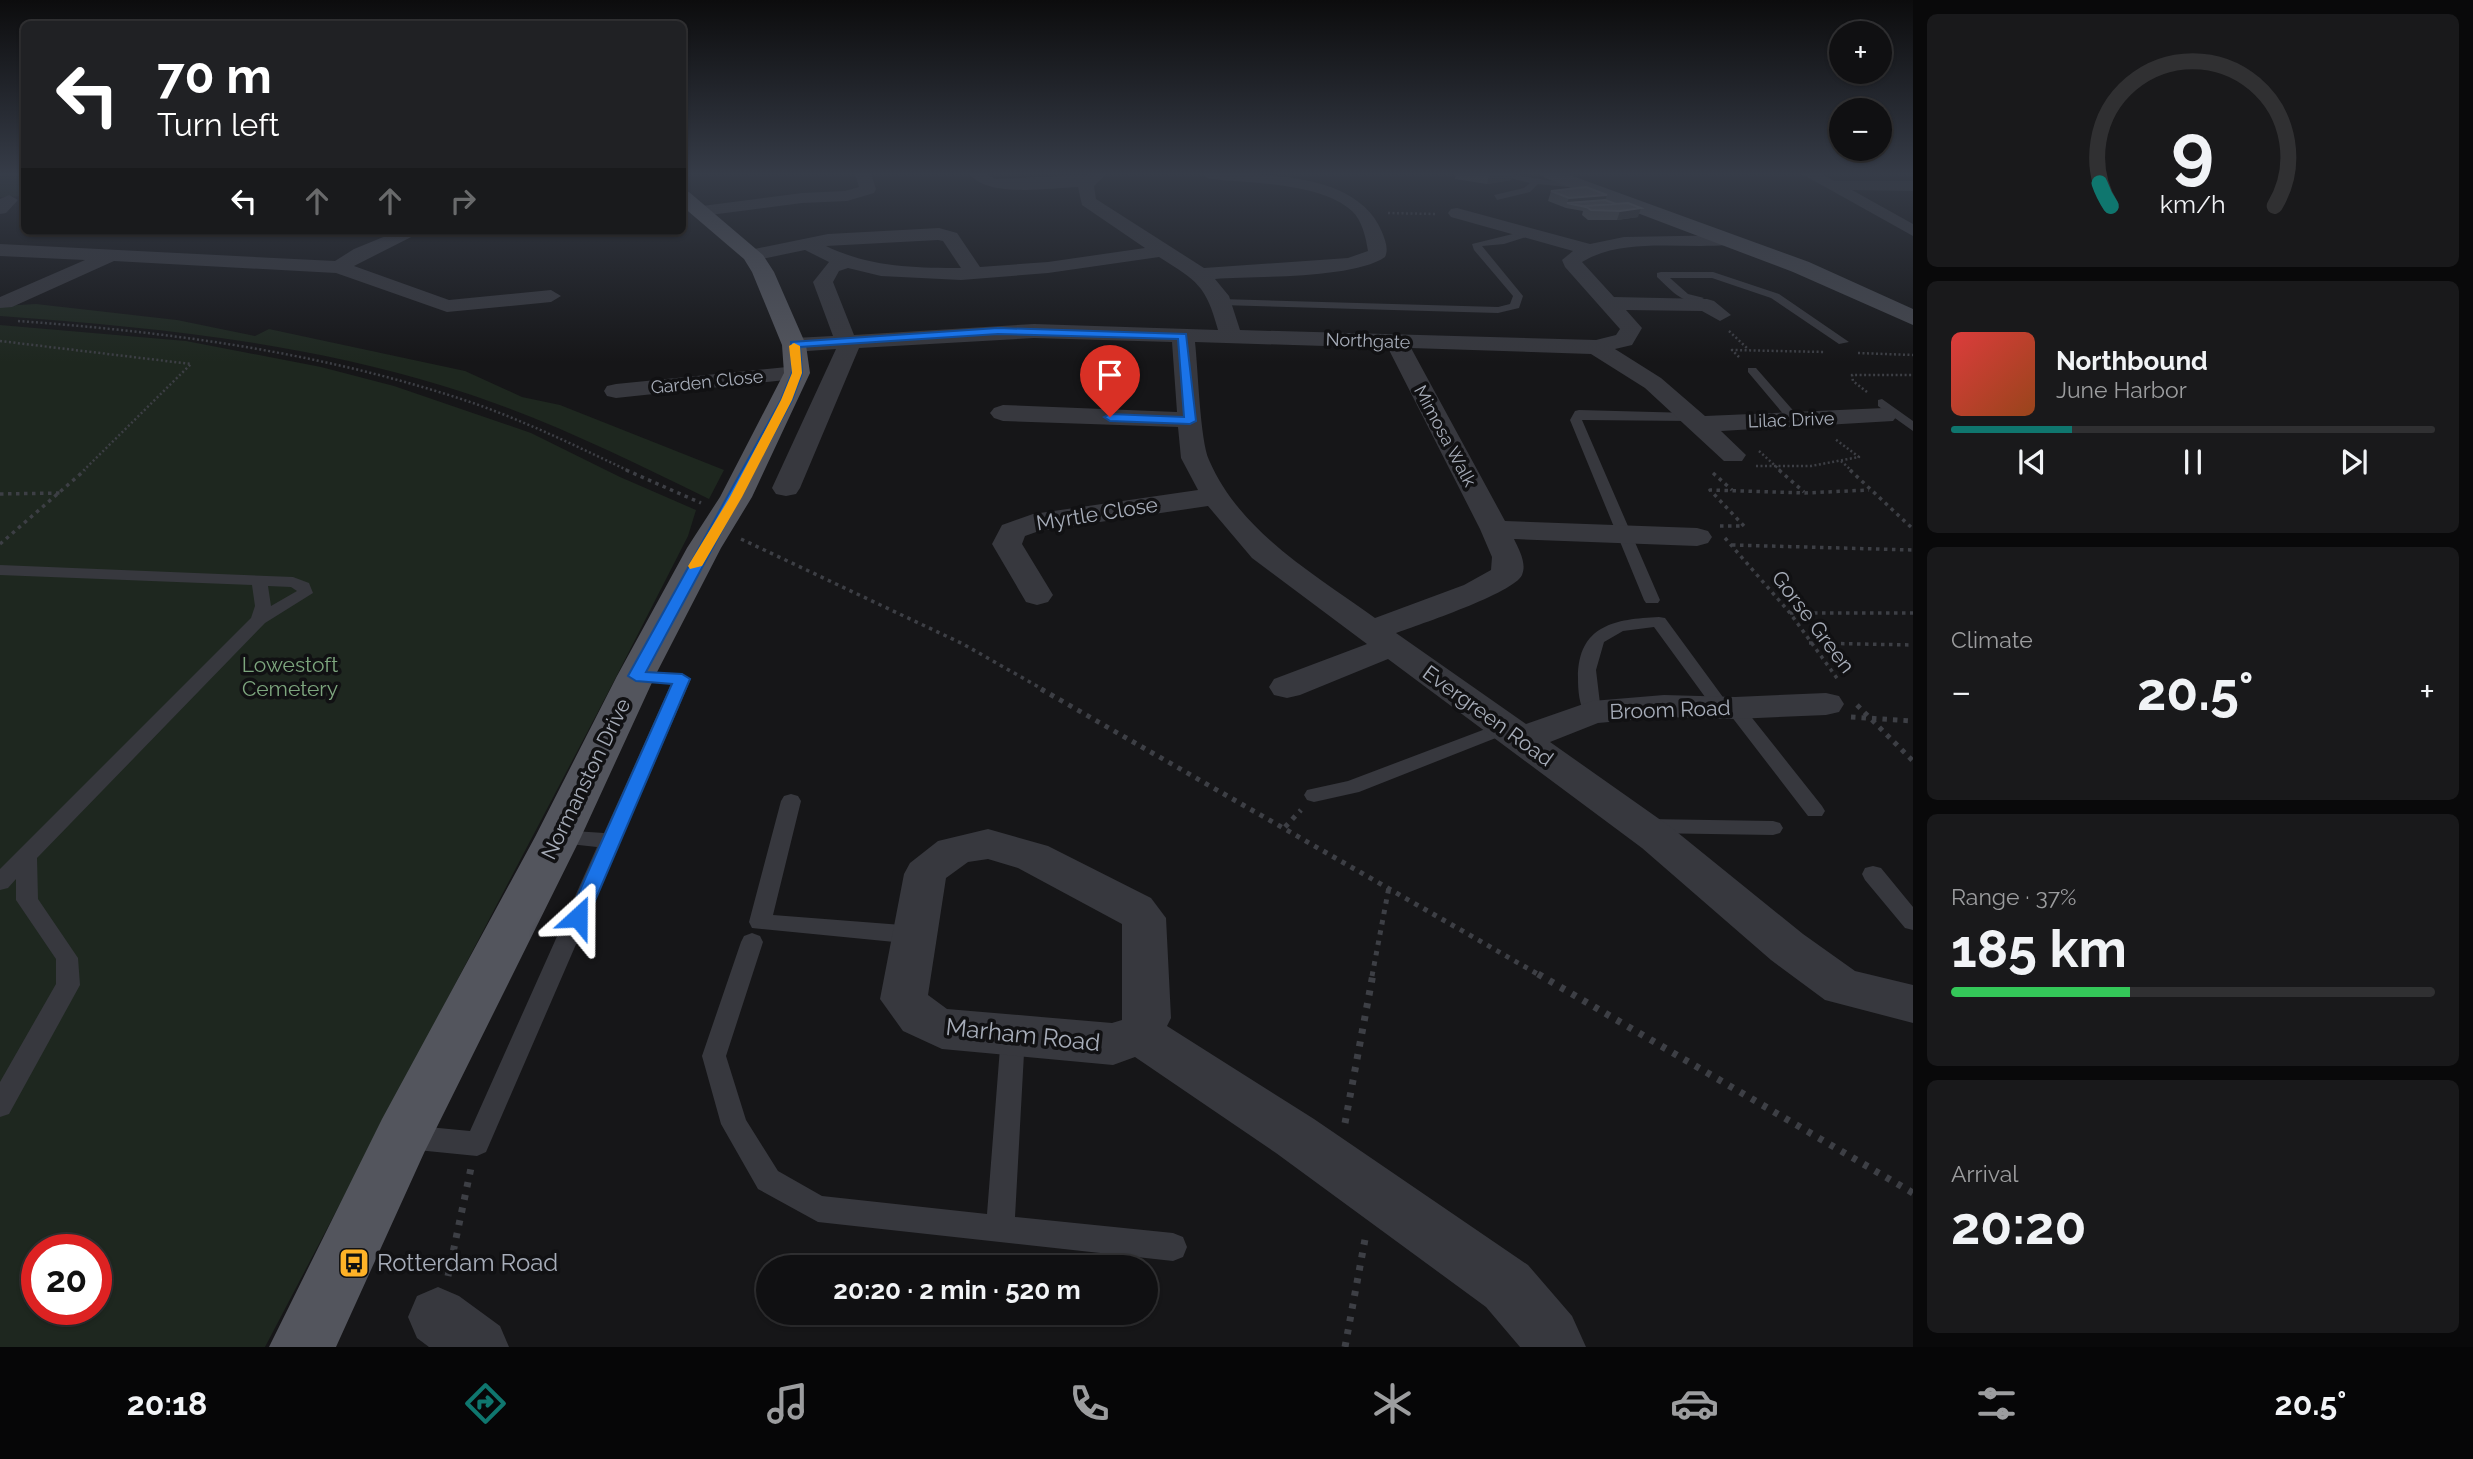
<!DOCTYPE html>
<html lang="en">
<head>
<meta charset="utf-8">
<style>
  body { margin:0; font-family:Raleway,sans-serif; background:#19191b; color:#f1f3f6; height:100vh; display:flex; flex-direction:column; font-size:26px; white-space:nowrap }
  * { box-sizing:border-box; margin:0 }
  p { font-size:23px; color:#9c9d9f }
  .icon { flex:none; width:38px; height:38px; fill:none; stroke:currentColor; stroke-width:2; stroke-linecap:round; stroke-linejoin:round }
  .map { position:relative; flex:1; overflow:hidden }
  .panel { display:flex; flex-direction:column; gap:14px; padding:14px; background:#09090a; width:560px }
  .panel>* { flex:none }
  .hud { position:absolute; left:21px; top:21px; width:665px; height:214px; border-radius:10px; box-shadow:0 2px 5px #0004,0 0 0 2px #303032; background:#202124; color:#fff; overflow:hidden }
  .fabs { position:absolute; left:1829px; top:21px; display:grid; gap:14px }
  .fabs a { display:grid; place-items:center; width:63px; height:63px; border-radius:50%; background:#101012; box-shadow:0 2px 5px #0004,0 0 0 2px #303032; font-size:35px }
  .speed { position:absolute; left:21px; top:1234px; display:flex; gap:14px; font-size:35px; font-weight:700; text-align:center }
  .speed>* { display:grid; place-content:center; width:91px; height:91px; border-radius:50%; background:#101012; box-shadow:0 2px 5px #0004,0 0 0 2px #303032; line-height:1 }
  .speed .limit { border:10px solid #d22; background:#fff; color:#111 }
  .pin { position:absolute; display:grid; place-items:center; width:60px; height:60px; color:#fff; margin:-72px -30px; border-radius:50% 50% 50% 0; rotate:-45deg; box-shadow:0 0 7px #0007 }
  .pin .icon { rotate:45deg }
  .me { position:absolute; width:77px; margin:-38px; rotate:24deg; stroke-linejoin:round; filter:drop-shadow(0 0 5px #0008) }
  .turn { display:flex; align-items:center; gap:24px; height:147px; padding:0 21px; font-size:32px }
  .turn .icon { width:91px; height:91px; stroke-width:2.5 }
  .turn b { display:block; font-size:49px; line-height:60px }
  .lanes { display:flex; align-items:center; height:66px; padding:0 21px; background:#0003; justify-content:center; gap:35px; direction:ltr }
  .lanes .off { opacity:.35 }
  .big { font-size:52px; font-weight:700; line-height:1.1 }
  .panel .widget { flex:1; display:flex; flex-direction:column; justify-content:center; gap:10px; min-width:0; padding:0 24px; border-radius:10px; background:#19191b }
  .panel .dial { align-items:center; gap:0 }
  .dial svg { height:182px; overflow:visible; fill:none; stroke:#303032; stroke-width:7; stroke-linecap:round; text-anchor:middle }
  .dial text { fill:#f1f3f6; stroke:none }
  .song { display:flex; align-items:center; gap:21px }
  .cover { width:84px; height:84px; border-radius:10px; background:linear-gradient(135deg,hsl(0 70% 55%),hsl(20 70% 35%)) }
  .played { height:7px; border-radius:4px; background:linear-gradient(90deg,#0f766e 25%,#303032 25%) }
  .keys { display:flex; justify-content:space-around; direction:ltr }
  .heat { display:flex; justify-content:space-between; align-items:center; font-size:38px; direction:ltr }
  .charge { height:10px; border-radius:5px; background:linear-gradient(90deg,#34c759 37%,#303032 0) }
  .trip { position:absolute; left:756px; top:1255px; width:402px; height:70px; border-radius:35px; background:#101012; box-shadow:0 2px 5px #0004,0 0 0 2px #303032; font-weight:700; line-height:70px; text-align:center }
  .menu { display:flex; height:112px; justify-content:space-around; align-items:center; background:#060607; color:#9c9d9f }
  .menu .icon { width:49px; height:49px }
  .menu .on { color:#0f766e }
  .menu b { font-size:32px; color:#f1f3f6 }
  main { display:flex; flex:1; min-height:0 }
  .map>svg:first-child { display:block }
  .green { fill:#1e271f; fill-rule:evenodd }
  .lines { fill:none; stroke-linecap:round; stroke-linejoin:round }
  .path-far3 { stroke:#3d3f45; stroke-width:2.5; stroke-dasharray:2 2.5; stroke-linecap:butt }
  .path-far2 { stroke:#3d3f45; stroke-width:3.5; stroke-dasharray:3.5 4.5; stroke-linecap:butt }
  .path-far1 { stroke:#3d3f45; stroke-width:5; stroke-dasharray:4.5 6; stroke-linecap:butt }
  .path { stroke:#3d3f45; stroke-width:7; stroke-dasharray:5 8; stroke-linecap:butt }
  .lane { fill:#37383e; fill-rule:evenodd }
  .street { fill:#37383e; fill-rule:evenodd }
  .secondary { fill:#45474e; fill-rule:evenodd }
  .primary { fill:#53555d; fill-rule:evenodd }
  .wall { fill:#47494d }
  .shaded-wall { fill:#2f3033 }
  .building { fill:#525359; stroke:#5f6168; stroke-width:2 }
  .route { fill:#1a73e8; stroke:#114b97; stroke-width:2 }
  .slow { fill:#f59e0b }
  .labels { text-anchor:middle; stroke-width:7; stroke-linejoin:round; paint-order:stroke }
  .far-street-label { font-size:18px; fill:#a7adb9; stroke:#111113 }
  .street-label { font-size:21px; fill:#a7adb9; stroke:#111113 }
  .park-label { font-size:21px; fill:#7da67e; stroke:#111113 }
  .near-street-label { font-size:24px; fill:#a7adb9; stroke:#111113 }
  .near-poi-label { font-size:24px; fill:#a7adb9; stroke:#111113; text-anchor:start }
</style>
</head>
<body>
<main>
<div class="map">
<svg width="1913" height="1347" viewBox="0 0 1913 1347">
  <rect width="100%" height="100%" fill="#161618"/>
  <path class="green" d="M0 174H24V196L0 197Z
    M36 304 177 320 255 336 269 329 465 371 522 397 560 405 724 470 709 499C621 456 534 413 440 385 297 341 149 327 0 316V306Z
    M0 325 186 341 321 367 394 386 531 433 620 477 696 510 688 536 613 683 265 1347H0ZM37 1250H96V1309H37Z"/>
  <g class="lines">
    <path class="path-far3" d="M1388 213 1435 214
      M18 321C172 332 326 353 473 403 527 422 578 447 629 471
      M1729 331 1748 349
      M0 341 191 364 83 471
      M1858 353 1913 355
      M1739 357 1732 350 1825 352
      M1867 392 1853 381 1852 375H1913
      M1759 451 1781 471
      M1841 461 1852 471
      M1756 466H1811L1859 457 1835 439"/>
    <path class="path-far2" d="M626 470 701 503
      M1779 470 1804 492
      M1850 470 1913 529
      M1713 473 1732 490
      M0 494 60 493
      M1720 526H1744L1710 490 1805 493 1869 490
      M1725 538 1790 613 1839 681
      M741 539 963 644 1044 690
      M0 544 85 470
      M1732 545 1913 550
      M1790 613H1913
      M1809 643 1913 645"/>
    <path class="path-far1" d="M1041 689 1541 976
      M1857 705 1913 761
      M1851 717 1913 721
      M1285 827 1301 810
      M1372 976 1389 887"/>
    <path class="path" d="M1538 974 1913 1193
      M1345 1123 1373 974
      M448 1276 471 1168
      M1345 1347 1366 1234"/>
    <path class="lane" d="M1492 174H1508L1591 187 1587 189 1538 184 1530 192 1497 200 1494 195 1524 188 1530 183Z
      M1529 230 1534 233 1532 235 1504 244 1482 246 1523 296 1519 308 1498 313 1221 305 1216 302 1221 299 1498 307 1510 304 1513 296 1474 250 1472 244Z
      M1661 272H1713L1779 294 1849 342 1839 344 1771 298 1712 278H1670L1688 294 1704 298C1686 309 1670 289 1657 277V273Z
      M1748 368H1756L1798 416V422H1790L1748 372Z
      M1882 399 1913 421V431L1878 406V400Z
      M1579 410 1691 413 1697 417 1691 421 1582 420 1660 600 1658 603H1646L1644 600 1570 420 1575 411Z
      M0 565 293 577 309 583 313 593 265 623 37 858 38 899 78 958 80 985 9 1114 0 1117V1082L56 984V959L16 900V879L8 888 0 890V869L251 618 255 606 252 585 0 575ZM268 586 291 587 297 591 271 606Z
      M1659 617 1665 618 1728 704H1741L1822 806 1825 811 1822 816H1808L1728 712H1716L1654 627 1623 631 1604 642 1596 670 1601 712 1598 716H1586C1579 705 1578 690 1578 678 1578 625 1615 619 1659 617Z
      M636 671 682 674 691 679 486 1152 477 1156 407 1149 398 1145 394 1137 398 1129 407 1125 470 1131 597 847 551 842 548 837 551 832 558 830 604 833 671 684 630 680 627 676 630 672Z
      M1504 722 1511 724 1513 728 1511 732 1359 792 1314 802 1307 800 1304 795 1307 790 1348 781Z
      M791 794 798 796 801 801 773 915 915 926 923 929 926 935 923 941 915 944 752 928 749 922 781 801 784 796Z
      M1647 819 1773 821 1780 823 1783 828 1780 833 1773 835 1647 833 1640 831 1637 826 1640 821Z
      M1873 866 1881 868 1913 907V930L1905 928 1865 880 1862 874 1865 868Z
      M752 933 760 936 763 942 726 1056 746 1120 778 1171 822 1196 987 1214 1001 1035 1004 1028 1013 1025 1022 1028 1025 1035 1015 1217 1173 1233 1183 1237 1187 1247 1183 1257 1173 1261 818 1222 758 1189 721 1124 702 1056 741 942 744 936Z"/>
    <path class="street" d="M855 174H871L876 189 874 193 847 201 802 203 702 216 693 211 702 206 802 193 845 191 859 187Z
      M970 174H986L996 179 1106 174 1094 186 1096 199 1204 268 1348 258 1368 251C1366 238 1362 220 1352 211 1321 183 1250 183 1210 179L1202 174C1258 174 1357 170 1382 232 1385 240 1389 249 1385 257 1353 279 1256 276 1215 279L1229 296 1240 330 1596 340 1616 335 1620 329 1565 267 1562 260 1573 251 1451 217 1448 213 1451 209 1457 208 1590 244 1624 237 1733 235 1735 239 1726 245C1680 249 1623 237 1582 262L1614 297 1707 299 1714 301 1731 315 1720 321 1702 311 1626 310 1642 328 1632 345 1615 349 1661 378 1705 416 1884 408 1893 411 1897 416 1893 421 1721 431 1746 455 1742 461H1724L1645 388 1591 354 1411 348 1505 521 1697 528 1708 531 1712 537 1708 543 1697 546 1514 539C1519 550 1527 563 1522 575 1514 593 1418 625 1396 633L1526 724 1592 701 1664 695 1735 697 1826 693 1839 696 1844 704 1839 712 1826 715 1735 719 1664 717 1598 723 1550 742 1672 828 1803 934 1855 971 1913 985V1023L1825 1000 1771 960 1642 848 1388 659 1300 695 1287 698 1274 695 1269 687 1274 679 1367 644 1252 558 1208 506 1039 531 1025 536 1022 544 1053 595 1048 602 1037 605 1026 602 992 544 1002 525 1033 514 1198 490 1181 458 1178 427 1003 421 994 418 990 413 994 408 1003 405 1177 412 1172 342 1034 338 859 348 800 488 796 494 786 496 776 494 772 488 836 349 794 352 783 345 794 338 833 336 813 282 829 262 805 250 752 261 742 255 745 251 828 234 939 228 957 233 980 267 1048 262 1145 248 1082 205 1078 187C1050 188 987 198 970 174ZM938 240 943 241 961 268C914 268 869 267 826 246ZM1159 257C1197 281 1206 285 1218 330L1034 324 854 335 833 282 839 271 848 268 881 276 961 280 1048 273ZM1195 342 1388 348 1480 529 1492 557 1491 570 1464 585 1375 618C1314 574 1240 532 1209 460 1200 440 1198 368 1195 342Z
      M1802 174H1822L1834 181H1913V191L1852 190 1913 224V236Z
      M9 195 18 200 6 213 0 214V199Z
      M398 231H423L354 266 449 300 551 290 561 296 551 302 447 312 336 273 114 261 12 307 0 308V297L85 260 0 256V244L335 261 354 249Z
      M797 366 805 368 809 373 805 378 616 398 607 396 604 391 607 386 616 384Z
      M988 829 1048 846 1151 898 1166 918 1171 1018 1167 1026 1314 1119 1528 1265 1572 1316 1586 1347H1520L1486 1307 1276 1153 1135 1057 1113 1065 942 1049 903 1031 880 999 904 874 910 863 938 841ZM988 859 1018 868 1122 924V1020L1112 1023 947 1009 928 995 946 878 968 862Z
      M438 1287 459 1296 500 1326 509 1347H429L417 1338 408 1317 417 1296Z"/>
    <path class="secondary" d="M1542 174H1567L1809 262 1913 309V325L1793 272 1545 178Z"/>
    <path class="primary" d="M682 191 689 192 763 255 774 272 806 345 810 373 752 497 721 548 655 676 581 837 424 1153 336 1347H269L382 1119 535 837 617 676 687 548 720 497 784 373 782 345 752 272 744 259 682 206Z"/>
  </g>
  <path class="wall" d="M1456 174H1513L1511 180 1487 184 1455 179Z
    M1551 191 1605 200 1638 217 1617 220H1588L1582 215 1583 211 1566 208 1548 201Z"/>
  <path class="shaded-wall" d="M1498 174H1513L1511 180 1487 184 1489 175Z
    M1607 195 1604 205 1567 203 1569 198Z
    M1641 208 1638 217 1617 220 1620 211Z"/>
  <path class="building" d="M1586 187 1607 195 1569 198 1551 191Z
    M1605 200 1616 204 1585 206 1586 207 1567 203Z
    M1628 203 1641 208 1620 211 1591 210 1585 206Z"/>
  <linearGradient id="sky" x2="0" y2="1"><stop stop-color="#0c0c0d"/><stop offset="0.48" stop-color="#363c48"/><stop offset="1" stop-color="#363c48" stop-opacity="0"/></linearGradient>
  <rect width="1913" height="362" fill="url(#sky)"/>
  <path class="route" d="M998 328 1186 334 1196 421 1190 424 1110 421 1104 417 1110 414 1184 417 1178 339 998 334 800 347 802 373 792 400 646 672 682 674 690 679 588 917 585 922H571L568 917 672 684 636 681 628 676 781 400 792 373 791 342Z"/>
  <path class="slow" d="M794 343 800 346 802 373 792 400 742 497 702 566 690 569 688 566 730 497 781 400 792 373 789 346Z"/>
  <defs>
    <g id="bus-square" transform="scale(1.575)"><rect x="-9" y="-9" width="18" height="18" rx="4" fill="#ffb227" stroke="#111113"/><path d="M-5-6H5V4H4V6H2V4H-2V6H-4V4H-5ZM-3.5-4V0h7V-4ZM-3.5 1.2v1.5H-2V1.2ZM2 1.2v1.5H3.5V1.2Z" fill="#111"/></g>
  </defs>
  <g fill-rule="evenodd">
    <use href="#bus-square" x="354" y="1263"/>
  </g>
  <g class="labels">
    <g class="far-street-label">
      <text transform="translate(1368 341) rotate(2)" y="6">Northgate</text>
      <text transform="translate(707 382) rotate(-6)" y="6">Garden Close</text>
      <text transform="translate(1791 420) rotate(-2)" y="6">Lilac Drive</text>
      <text transform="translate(1445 436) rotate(62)" y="6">Mimosa Walk</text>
    </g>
    <g class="street-label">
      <text transform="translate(1097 514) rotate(-9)" y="7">Myrtle Close</text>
      <text transform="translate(1813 622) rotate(53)" y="7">Gorse Green</text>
      <text transform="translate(1670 710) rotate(-2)" y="7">Broom Road</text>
      <text transform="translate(1488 716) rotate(36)" y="7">Evergreen Road</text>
      <text transform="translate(586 779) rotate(-64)" y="7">Normanston Drive</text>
    </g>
    <g class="park-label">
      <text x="290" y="672">Lowestoft<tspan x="290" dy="24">Cemetery</tspan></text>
    </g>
    <g class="near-street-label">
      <text transform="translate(1023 1035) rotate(6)" y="8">Marham Road</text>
    </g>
    <g class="near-poi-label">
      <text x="377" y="1271">Rotterdam Road</text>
    </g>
  </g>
</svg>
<div class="fabs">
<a>+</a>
<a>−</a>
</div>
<div class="speed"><div class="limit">20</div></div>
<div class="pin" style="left:1110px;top:417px;background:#d93025"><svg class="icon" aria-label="arrive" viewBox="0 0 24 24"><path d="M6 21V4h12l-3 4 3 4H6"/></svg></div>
<svg class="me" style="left:578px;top:917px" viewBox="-20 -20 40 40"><path d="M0-17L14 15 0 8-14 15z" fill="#1a73e8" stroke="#fff" stroke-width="4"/></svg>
<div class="trip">20:20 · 2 min · 520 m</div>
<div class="hud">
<div class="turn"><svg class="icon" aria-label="left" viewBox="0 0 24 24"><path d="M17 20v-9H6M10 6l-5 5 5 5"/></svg><div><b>70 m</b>Turn left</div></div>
<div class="lanes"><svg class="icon" aria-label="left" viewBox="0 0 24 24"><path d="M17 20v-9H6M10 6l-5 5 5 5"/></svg><svg class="icon off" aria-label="ahead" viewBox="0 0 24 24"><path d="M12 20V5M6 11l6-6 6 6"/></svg><svg class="icon off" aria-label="ahead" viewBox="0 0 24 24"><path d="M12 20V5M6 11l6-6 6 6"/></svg><svg class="icon off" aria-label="right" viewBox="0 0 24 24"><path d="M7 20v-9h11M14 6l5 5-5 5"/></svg></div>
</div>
</div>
<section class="panel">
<div class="widget dial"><svg viewBox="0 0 100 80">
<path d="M14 69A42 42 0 1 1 86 69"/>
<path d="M14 69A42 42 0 0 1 9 59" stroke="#0f766e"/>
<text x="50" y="56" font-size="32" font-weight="700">9</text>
<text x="50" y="72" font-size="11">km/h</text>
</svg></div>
<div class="widget">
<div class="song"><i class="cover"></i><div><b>Northbound</b><p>June Harbor</p></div></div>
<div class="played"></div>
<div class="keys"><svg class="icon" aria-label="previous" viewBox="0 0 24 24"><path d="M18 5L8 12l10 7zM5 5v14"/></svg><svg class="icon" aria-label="pause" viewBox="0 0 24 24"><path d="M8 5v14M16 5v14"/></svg><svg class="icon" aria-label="next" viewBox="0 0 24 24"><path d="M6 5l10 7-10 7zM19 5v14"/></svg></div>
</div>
<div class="widget"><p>Climate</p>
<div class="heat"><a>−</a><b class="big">20.5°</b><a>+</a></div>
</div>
<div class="widget"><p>Range · 37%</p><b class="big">185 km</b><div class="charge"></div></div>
<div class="widget"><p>Arrival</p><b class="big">20:20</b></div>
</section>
</main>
<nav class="menu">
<b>20:18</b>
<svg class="icon on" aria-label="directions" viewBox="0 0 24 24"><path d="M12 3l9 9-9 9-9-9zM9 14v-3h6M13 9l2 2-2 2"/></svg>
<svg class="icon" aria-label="music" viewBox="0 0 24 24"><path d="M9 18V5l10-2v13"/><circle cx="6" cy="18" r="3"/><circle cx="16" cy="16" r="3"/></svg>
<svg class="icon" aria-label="phone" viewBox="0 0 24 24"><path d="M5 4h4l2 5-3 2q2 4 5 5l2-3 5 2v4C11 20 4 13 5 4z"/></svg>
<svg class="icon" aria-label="climate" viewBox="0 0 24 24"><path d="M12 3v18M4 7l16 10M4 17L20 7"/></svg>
<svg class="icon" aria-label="car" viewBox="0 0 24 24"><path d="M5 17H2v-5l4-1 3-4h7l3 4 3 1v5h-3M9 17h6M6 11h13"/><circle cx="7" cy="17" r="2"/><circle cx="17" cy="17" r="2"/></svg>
<svg class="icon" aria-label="filters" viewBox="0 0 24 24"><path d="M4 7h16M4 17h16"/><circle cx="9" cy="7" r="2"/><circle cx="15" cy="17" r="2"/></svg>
<b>20.5°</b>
</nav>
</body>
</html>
